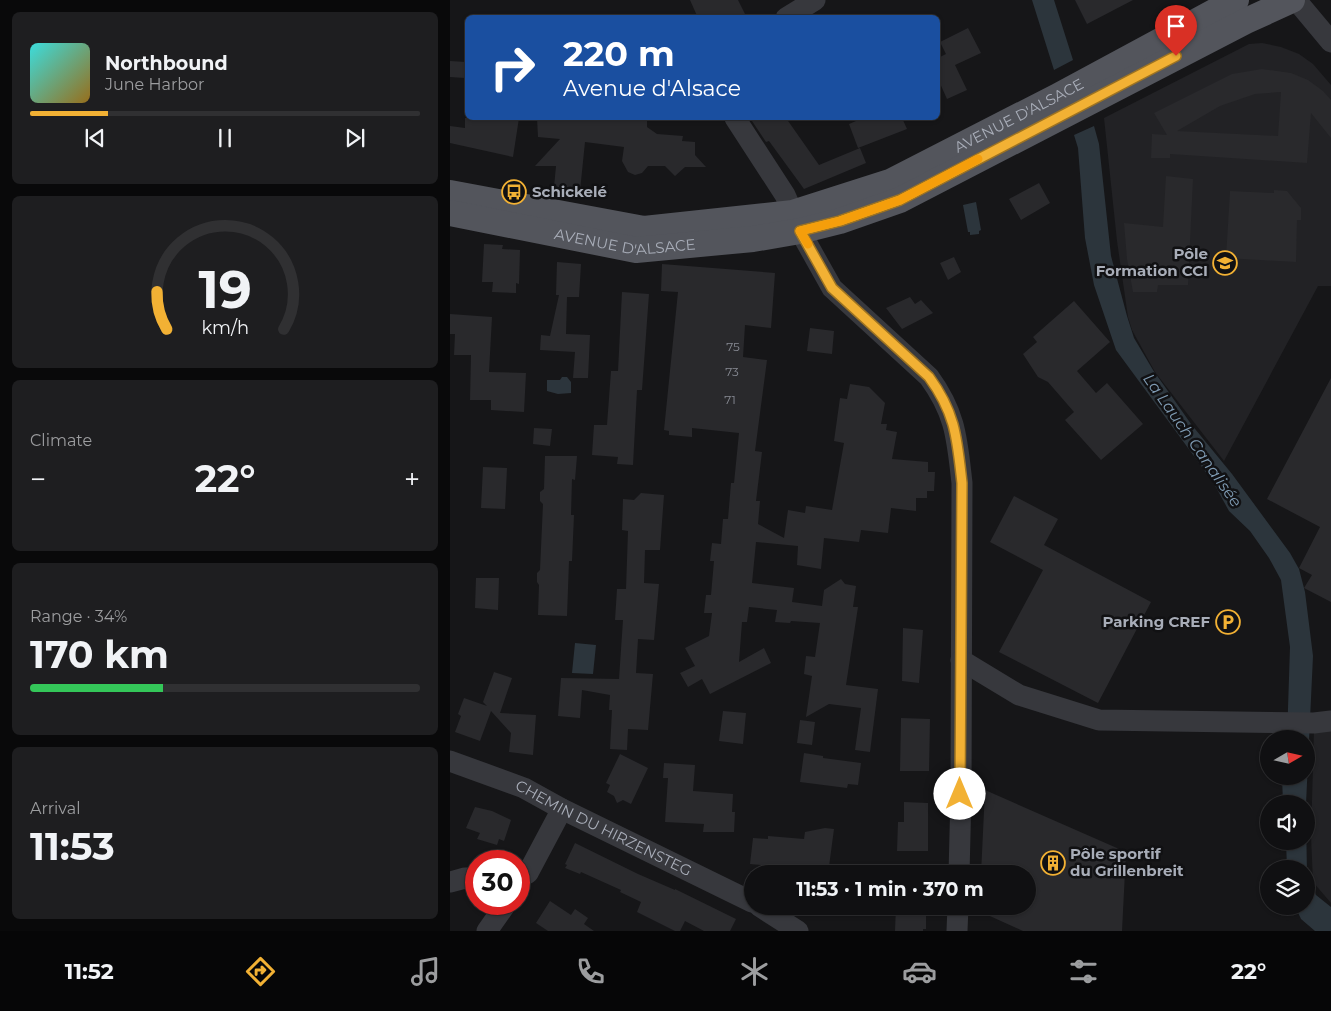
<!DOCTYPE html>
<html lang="en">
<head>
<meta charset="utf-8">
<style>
  body { margin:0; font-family:Montserrat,sans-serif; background:#1e1e20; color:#f1f3f6; height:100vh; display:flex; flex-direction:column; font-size:19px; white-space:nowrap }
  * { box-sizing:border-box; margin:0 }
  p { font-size:16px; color:#9c9d9f }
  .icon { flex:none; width:28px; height:28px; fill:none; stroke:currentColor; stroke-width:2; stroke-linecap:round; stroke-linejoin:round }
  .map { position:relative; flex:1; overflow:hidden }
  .details { display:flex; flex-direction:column; gap:12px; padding:12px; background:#09090a; width:450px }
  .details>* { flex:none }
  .hud { position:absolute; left:15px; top:15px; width:475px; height:105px; border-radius:8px; box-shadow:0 1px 4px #0004,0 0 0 1px #303032; background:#1a4fa0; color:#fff; overflow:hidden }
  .needle { width:32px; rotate:81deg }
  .tools { position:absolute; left:810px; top:730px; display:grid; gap:10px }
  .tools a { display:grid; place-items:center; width:55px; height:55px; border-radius:50%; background:#101012; box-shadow:0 1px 4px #0004,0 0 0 1px #303032; font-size:25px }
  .speed { position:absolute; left:15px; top:850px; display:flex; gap:10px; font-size:25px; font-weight:700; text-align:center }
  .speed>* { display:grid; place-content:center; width:65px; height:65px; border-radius:50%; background:#101012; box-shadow:0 1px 4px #0004,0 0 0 1px #303032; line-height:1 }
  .speed .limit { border:8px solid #d22; background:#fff; color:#111 }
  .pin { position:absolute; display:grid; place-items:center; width:42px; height:42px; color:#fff; margin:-51px -21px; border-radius:50% 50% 50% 0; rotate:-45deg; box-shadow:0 0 5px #0007 }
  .pin .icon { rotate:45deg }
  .me { position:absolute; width:55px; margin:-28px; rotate:0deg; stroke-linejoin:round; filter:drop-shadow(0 0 4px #0008) }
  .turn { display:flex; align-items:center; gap:18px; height:105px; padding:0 15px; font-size:22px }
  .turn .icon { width:65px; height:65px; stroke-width:2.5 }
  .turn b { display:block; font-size:35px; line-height:42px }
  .big { font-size:38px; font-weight:700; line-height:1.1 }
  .details .widget { flex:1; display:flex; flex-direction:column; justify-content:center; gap:8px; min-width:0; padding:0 18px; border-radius:8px; background:#1e1e20 }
  .details .dial { align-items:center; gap:0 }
  .dial svg { height:130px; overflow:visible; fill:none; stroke:#303032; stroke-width:7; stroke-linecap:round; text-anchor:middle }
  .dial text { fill:#f1f3f6; stroke:none }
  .song { display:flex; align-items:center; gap:15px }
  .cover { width:60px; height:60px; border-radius:8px; background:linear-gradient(135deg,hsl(180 70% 55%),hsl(40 70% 35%)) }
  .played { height:5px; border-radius:2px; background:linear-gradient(90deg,#f2b134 20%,#303032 20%) }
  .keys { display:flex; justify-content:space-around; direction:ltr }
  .heat { display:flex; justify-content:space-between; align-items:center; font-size:28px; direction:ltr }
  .charge { height:8px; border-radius:4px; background:linear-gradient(90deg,#34c759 34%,#303032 0) }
  .trip { position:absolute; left:294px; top:865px; width:292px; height:50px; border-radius:25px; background:#101012; box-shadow:0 1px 4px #0004,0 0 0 1px #303032; font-weight:700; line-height:50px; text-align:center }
  .menu { display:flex; height:80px; justify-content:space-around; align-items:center; background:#060607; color:#9c9d9f }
  .menu .icon { width:35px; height:35px }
  .menu .active { color:#f2b134 }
  .menu b { font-size:22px; color:#f1f3f6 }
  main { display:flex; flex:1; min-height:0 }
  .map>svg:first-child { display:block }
  .built { fill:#222225 }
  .water { fill:#2c353c }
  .building { fill:#29292c; fill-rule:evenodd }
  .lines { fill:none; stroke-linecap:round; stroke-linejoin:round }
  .minor { stroke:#37383d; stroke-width:21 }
  .major { stroke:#53555c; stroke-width:26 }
  .route-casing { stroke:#9d7322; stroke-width:12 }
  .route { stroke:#f2b134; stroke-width:9 }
  .slow { stroke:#f59e0b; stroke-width:9 }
  .labels { text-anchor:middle; stroke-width:5; stroke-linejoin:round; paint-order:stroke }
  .number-label { font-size:12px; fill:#888b94 }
  .street-label { font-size:15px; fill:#a8adb8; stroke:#111113 }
  .poi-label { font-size:15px; font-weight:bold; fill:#a8adb8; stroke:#111113; text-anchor:start }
  .water-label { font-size:16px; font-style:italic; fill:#7f9bb3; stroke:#111113 }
</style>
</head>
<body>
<main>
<section class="details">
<div class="widget">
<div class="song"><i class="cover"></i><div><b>Northbound</b><p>June Harbor</p></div></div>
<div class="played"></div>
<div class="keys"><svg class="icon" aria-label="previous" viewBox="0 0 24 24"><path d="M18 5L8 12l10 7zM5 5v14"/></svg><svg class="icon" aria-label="pause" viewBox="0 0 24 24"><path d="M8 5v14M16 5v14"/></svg><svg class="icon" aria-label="next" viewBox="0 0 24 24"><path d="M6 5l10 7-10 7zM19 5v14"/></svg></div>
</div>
<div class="widget dial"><svg viewBox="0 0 100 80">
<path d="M14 69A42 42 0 1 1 86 69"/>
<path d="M14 69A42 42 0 0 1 8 46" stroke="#f2b134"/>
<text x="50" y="56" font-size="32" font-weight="700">19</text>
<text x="50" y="72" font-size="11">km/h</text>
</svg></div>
<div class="widget"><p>Climate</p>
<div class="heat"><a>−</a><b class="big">22°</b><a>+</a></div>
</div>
<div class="widget"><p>Range · 34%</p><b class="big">170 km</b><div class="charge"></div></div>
<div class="widget"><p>Arrival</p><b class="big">11:53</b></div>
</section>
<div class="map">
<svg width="881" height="931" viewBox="0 0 881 931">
  <rect width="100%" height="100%" fill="#161618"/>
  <path class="built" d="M812 43 831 47 849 54 863 64 881 85V286H868L774 461 705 372 682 330 678 317 667 241 654 118 799 44Z
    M864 730H881V903L863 882 861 836Z"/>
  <path class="water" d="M582 0H604L623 60 604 70Z
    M644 126 649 144 661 256 677 316 684 338 703 370 720 394 741 424 782 474 840 553 849 569 855 592 863 656 856 804H833L832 776H856V739H837L840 647 831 580 819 558 800 531 779 511 763 482 666 350 644 285 635 238 628 148 624 135Z
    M526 202 531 230 529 231V234L520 235V232H518L513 205Z
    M112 377H117L121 382V393L108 394 97 391V380H110Z
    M125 643 146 645 143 674 122 673Z
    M856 817 857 874 866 895 881 907V931H865L851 919 845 906H856V869H837L836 841H856Z"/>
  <path class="building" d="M240 0H288L297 18H248Z
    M625 0H683L637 24Z
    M518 28 531 53 505 65 517 90 497 99 488 79V58L496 54 490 42Z
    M0 61 16 62 15 78 0 77Z
    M812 69 841 73 858 80 873 91 881 100V138L861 113 857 163 720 154V158H701L702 134 717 135 704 113 782 74ZM831 92 828 136 727 131 770 106 805 94Z
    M15 118H69L63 157 0 143V126L15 128Z
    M87 118H197V127L207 134 233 136 232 141 245 142V155L256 167H235L225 176 215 166H198L192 173 185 175 178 172 172 161 174 147 135 142 130 191 104 187 106 166H85L110 139 88 137Z
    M300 118H336L369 165 410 148 416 163 354 189 319 141 316 142Z
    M413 118H452L457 129 408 148 399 124Z
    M716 176 743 179 738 285H708L707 292H683L677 259 674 223 713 227Z
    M589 183 600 203 571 220 559 199Z
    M824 190 837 191 851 208V220H847L846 262 776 258 780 191 824 193Z
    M34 244 53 245 52 249 70 250 69 284 66 283V293L42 292 43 282H32Z
    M504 257 511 272 498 280 490 263Z
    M107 262 131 264 129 297H117L116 334 140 335 138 378H123L125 352 90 350 91 335 100 336 109 295H106Z
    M212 264 325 273 321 328 295 325 293 357 317 360 305 451 312 452 306 501H310L308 524 334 538 338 510 355 513 356 506 382 510 394 443 384 441 390 398 397 399 400 384 419 387 435 403 431 424H437L436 430 447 432 442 459 478 462V472H485L484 491H477V498H466V511L441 508 438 533 411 530 409 542 374 538 371 569 347 565 348 546 306 542 302 583 344 588 342 602 372 606 374 590 391 579 395 584 406 586 403 607H408L396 685 428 689 420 752 405 750 411 708 379 704 356 717 362 676 354 674 356 656 365 657 370 623 341 621 340 623 325 622 327 610 299 607 297 622H292L289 662 314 648 321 663 260 694 252 679 238 687 230 673 245 666 235 648 259 636 262 613H254L256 595H261L264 561H260L262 543 271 544 273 519H278L281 483H284L289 433 242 428V437L219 435V431L214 430 228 292 211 291Z
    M172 292 199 294 192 390H187L183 465 167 464 168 457 142 455 144 425H157L161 371H168Z
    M460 297 465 304 471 300 483 313 452 329 436 308Z
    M624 301 660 342 627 371 646 393 657 383 693 424 651 460 615 420 624 412 598 382 588 377 573 354 587 342 583 337Z
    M0 314 42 317 39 372 76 373 74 412 41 410V400H20L21 355H4L5 334H0Z
    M360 328 384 331 382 354 357 351Z
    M881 378V602L854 588 862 575 849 568 870 527 817 499Z
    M84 428 102 429 100 446 83 444Z
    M95 456H127L125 480 122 479 121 515H124L122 561H119L117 616 88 615 89 585 87 582V573L90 570 93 504 90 501V492L94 489Z
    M33 467 57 468 55 509 31 508Z
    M191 493 214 495 210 550H195L194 583 209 584 204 640 188 639 186 673 203 674 198 730 178 729 177 750 160 749 162 710H159L160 695 132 690 130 718 108 716 111 678 169 679 173 620H165L167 589H176L178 531 172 530 173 499 184 500Z
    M564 496 608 519 594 545 701 602 648 703 549 652 593 570 540 542Z
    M26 578H49L48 610 25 608Z
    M453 628 473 630 469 683 452 681Z
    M44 672 62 678 50 713 86 715 83 755 59 752 61 733 41 711 30 741 5 732 11 716 8 714 14 698 37 706 33 702Z
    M273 711 296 713 293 744 269 741Z
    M451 718 480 719 479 771H450Z
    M350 720 365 722 362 745 347 743Z
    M354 753 373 756V758L411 763 408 785 398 784 397 788 350 782Z
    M170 754 198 768 181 804 173 800 167 803 164 796 157 792 160 785 156 783Z
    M214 763 245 765 243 791 283 794 282 812H285L284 832H253L254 824 215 822 218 778H213Z
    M535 790 676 852 672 931H573L520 907 578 906V874H531Z
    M454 802 478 803V851H447L448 822H454Z
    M25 807 42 811 61 820 54 841 49 839 47 845 27 839 30 833 16 828Z
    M375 828 384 829 378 874H330L331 867 300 864 303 838 318 839V836L354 839 355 832Z
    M125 843 188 874 225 890V889L286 919 280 931H254L235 921 230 931H225L187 912 191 902 170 892 171 890 131 872 130 874 115 868 117 865 115 864Z
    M100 901 121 915 125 909 138 918 134 924 144 931H98L86 923Z
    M446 906H476V929H473V931H445Z"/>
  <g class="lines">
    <g class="minor">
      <path d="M846 0 881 42"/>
      <path d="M336 18 365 0"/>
      <path d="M285 118 335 195 343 213"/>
      <path d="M350 231 382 288 479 377C506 414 507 439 512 483L511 794 509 874"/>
      <path d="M511 660 569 695 649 720 864 723 881 721"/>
      <path id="s1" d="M0 761 74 788 112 809 302 902"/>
      <path d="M69 878 78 873 112 809"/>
      <path d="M0 882 15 878H26"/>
      <path d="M309 906 348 931"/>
      <path d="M37 931 56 904"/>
      <path d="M507 931 508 906"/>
    </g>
    <g class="major">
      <path id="s2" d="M0 193 194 229 343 213 440 182 608 96 786 0"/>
      <path id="s3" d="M0 213 186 250 303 239 350 231 390 221 450 200 796 21 842 0"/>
    </g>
  </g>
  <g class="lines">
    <g class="route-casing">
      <path id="route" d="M510 794 512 483C507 439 506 414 479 377L382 288 350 231 390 221 450 200 726 56"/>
    </g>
    <use href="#route" class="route"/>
    <path class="slow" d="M358 244 350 231 390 221 450 200 528 159"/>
  </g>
  <defs>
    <g id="bus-ring" transform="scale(1.25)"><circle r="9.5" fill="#111113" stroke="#f2b134" stroke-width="1.5"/><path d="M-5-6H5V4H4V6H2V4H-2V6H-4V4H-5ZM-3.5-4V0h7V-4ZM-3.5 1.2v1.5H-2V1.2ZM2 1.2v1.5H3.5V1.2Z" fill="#f2b134"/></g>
    <g id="university-ring" transform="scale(1.25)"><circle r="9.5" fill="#111113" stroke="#f2b134" stroke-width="1.5"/><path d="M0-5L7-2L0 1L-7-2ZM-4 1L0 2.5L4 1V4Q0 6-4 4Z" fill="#f2b134"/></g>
    <g id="parking-ring" transform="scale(1.25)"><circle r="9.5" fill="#111113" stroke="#f2b134" stroke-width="1.5"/><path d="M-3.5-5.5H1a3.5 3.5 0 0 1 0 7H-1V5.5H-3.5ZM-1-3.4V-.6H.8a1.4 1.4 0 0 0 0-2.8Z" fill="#f2b134"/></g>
    <g id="building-ring" transform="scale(1.25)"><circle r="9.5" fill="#111113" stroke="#f2b134" stroke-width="1.5"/><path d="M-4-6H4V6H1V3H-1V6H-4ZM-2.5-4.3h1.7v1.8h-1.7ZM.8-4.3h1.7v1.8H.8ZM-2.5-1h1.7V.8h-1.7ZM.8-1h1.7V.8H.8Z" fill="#f2b134"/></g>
  </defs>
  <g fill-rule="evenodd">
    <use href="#bus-ring" x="64" y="192"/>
    <use href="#university-ring" x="775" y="263"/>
    <use href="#parking-ring" x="778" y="622"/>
    <use href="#building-ring" x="603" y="863"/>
  </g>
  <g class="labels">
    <g class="number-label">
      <text x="283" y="351">75</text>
      <text x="282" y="376">73</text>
      <text x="280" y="404">71</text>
    </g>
    <g class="street-label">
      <text dy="5" stroke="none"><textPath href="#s2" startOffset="594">AVENUE D'ALSACE</textPath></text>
      <text dy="5" stroke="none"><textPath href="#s3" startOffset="178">AVENUE D'ALSACE</textPath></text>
      <text dy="5" stroke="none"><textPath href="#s1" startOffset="168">CHEMIN DU HIRZENSTEG</textPath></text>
    </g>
    <g class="poi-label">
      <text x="82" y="197">Schickelé</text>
      <text x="758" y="259" text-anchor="end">Pôle<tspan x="758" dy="17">Formation CCI</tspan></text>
      <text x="760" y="627" text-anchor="end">Parking CREF</text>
      <text x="620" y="859">Pôle sportif<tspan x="620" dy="17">du Grillenbreit</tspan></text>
    </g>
    <g class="water-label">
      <text transform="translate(743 440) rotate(55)" y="6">La Lauch Canalisée</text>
    </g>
  </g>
</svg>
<div class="tools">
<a><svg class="needle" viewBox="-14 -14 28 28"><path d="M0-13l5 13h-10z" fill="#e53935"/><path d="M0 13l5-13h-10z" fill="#9c9d9f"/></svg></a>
<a><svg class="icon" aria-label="sound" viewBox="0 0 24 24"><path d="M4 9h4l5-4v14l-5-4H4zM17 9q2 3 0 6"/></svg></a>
<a><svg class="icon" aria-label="layers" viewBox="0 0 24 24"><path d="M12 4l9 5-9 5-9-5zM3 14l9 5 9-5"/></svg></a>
</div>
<div class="speed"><div class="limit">30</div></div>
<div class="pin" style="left:726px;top:56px;background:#d93025"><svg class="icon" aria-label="arrive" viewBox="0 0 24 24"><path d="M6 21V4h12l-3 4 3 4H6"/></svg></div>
<svg class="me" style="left:510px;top:794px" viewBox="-20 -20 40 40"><circle r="19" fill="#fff"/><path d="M0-13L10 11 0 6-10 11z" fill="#f2b134"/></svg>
<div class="trip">11:53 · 1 min · 370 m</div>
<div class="hud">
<div class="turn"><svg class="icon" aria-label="right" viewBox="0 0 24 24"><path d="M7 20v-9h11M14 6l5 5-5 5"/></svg><div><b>220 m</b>Avenue d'Alsace</div></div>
</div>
</div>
</main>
<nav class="menu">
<b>11:52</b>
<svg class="icon active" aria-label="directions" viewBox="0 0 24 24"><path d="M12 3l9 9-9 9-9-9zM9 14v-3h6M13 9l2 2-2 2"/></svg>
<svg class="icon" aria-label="music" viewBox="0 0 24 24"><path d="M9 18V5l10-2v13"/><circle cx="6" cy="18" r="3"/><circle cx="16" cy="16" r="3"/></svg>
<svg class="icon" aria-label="phone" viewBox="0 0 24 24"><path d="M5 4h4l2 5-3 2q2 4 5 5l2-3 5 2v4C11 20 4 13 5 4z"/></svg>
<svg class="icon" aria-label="climate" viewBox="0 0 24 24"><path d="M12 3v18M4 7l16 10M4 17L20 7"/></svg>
<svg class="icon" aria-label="car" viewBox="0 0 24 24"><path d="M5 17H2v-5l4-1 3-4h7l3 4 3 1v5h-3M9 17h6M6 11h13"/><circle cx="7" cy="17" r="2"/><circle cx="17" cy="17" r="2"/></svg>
<svg class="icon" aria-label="filters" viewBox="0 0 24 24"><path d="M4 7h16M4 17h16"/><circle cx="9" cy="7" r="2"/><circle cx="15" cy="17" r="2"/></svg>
<b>22°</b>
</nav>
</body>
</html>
